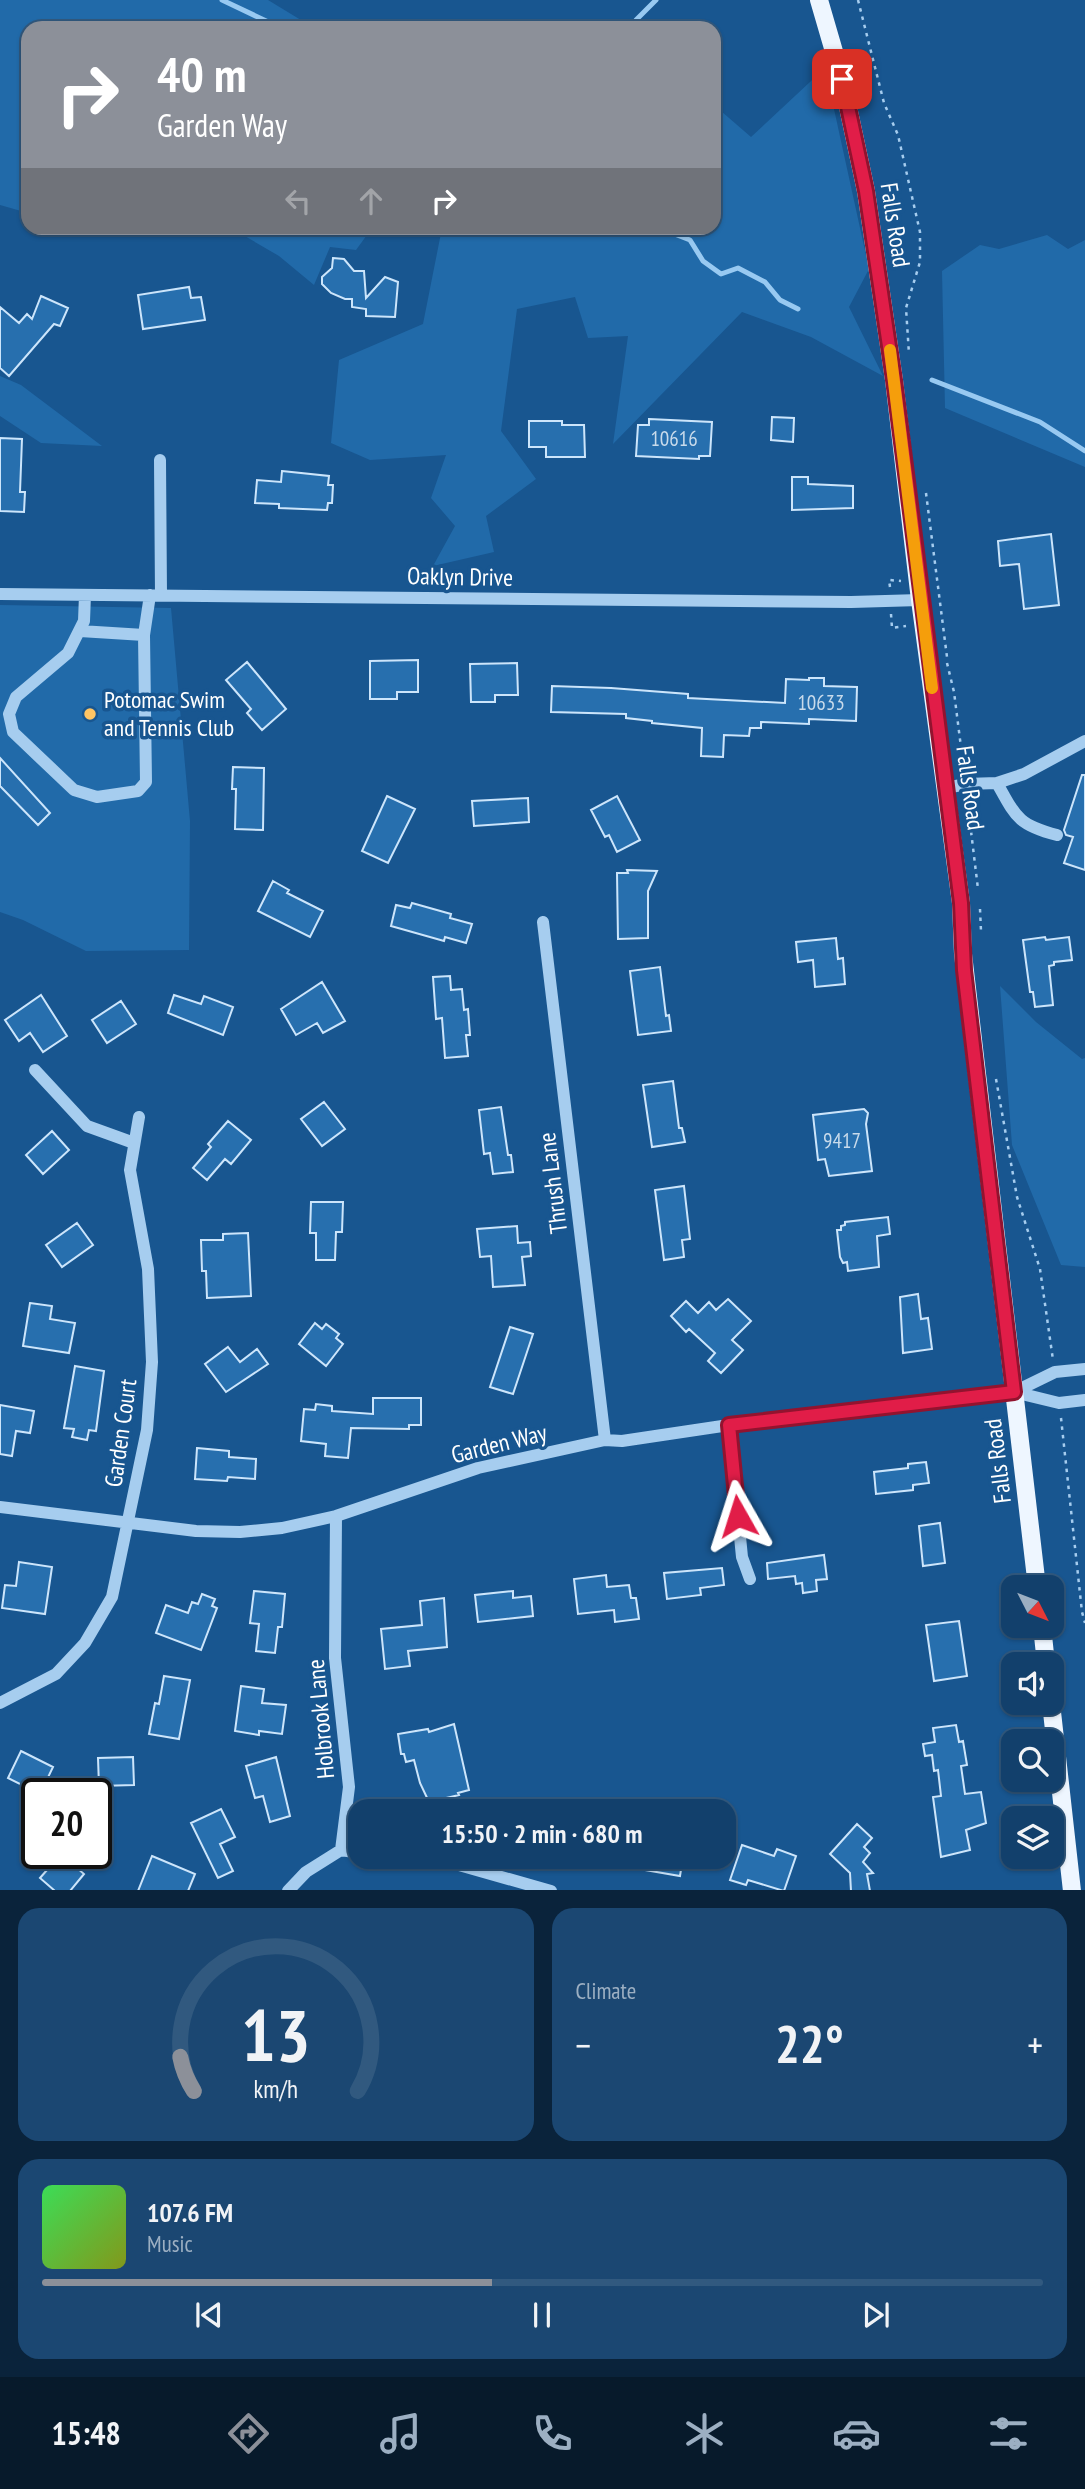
<!DOCTYPE html>
<html lang="en">
<head>
<meta charset="utf-8">
<style>
  body { margin:0; font-family:"PT Sans Narrow",sans-serif; background:#1b4772; color:#f1f3f6; height:100vh; display:flex; flex-direction:column; font-size:26px; white-space:nowrap }
  * { box-sizing:border-box; margin:0 }
  p { font-size:23px; color:#9cafc2 }
  .icon { flex:none; width:38px; height:38px; fill:none; stroke:currentColor; stroke-width:2; stroke-linecap:round; stroke-linejoin:round }
  .map { position:relative; height:1890px; overflow:hidden }
  .sheet { display:flex; flex-direction:column; gap:18px; padding:18px; background:#0a233b; flex:1 }
  .sheet>* { flex:none }
  .guide { position:absolute; left:21px; top:21px; width:700px; height:214px; border-radius:21px; box-shadow:0 2px 5px #0004,0 0 0 2px #31597f; background:#8c9099; color:#fff; overflow:hidden }
  .needle { width:46px; rotate:132deg }
  .buttons { position:absolute; left:1001px; top:1575px; display:grid; gap:14px }
  .buttons a { display:grid; place-items:center; width:63px; height:63px; border-radius:14px; background:#12406c; box-shadow:0 2px 5px #0004,0 0 0 2px #31597f; font-size:35px }
  .speed { position:absolute; left:21px; top:1778px; display:flex; gap:14px; font-size:35px; font-weight:700; text-align:center }
  .speed>* { display:grid; place-content:center; width:91px; height:91px; border-radius:50%; background:#12406c; box-shadow:0 2px 5px #0004,0 0 0 2px #31597f; line-height:1 }
  .speed .limit { border:4px solid #111; border-radius:10px; background:#fff; color:#111 }
  .pin { position:absolute; display:grid; place-items:center; width:60px; height:60px; color:#fff; margin:-30px; border-radius:14px; box-shadow:0 4px 10px #0006 }
  .me { position:absolute; width:77px; margin:-38px; rotate:354deg; stroke-linejoin:round; filter:drop-shadow(0 0 5px #0008) }
  .turn { display:flex; align-items:center; gap:24px; height:147px; padding:0 21px; font-size:32px }
  .turn .icon { width:91px; height:91px; stroke-width:2.5 }
  .turn b { display:block; font-size:49px; line-height:60px }
  .lanes { display:flex; align-items:center; height:66px; padding:0 21px; background:#0003; justify-content:center; gap:35px; direction:ltr }
  .lanes .off { opacity:.35 }
  .big { font-size:52px; font-weight:700; line-height:1.1 }
  .sheet .widget { flex:1; display:flex; flex-direction:column; justify-content:center; gap:10px; min-width:0; padding:0 24px; border-radius:21px; background:#1b4772 }
  .sheet .dial { align-items:center; gap:0 }
  .dial svg { height:182px; overflow:visible; fill:none; stroke:#31597f; stroke-width:7; stroke-linecap:round; text-anchor:middle }
  .dial text { fill:#f1f3f6; stroke:none }
  .song { display:flex; align-items:center; gap:21px }
  .cover { width:84px; height:84px; border-radius:10px; background:linear-gradient(135deg,hsl(130 70% 55%),hsl(70 70% 35%)) }
  .played { height:7px; border-radius:4px; background:linear-gradient(90deg,#8c9099 45%,#31597f 45%) }
  .keys { display:flex; justify-content:space-around; direction:ltr }
  .heat { display:flex; justify-content:space-between; align-items:center; font-size:38px; direction:ltr }
  .sheet .tiles { flex:1; display:grid; gap:18px; grid-template-columns:1fr 1fr }
  .widget:last-child { grid-column:span 2 }
  .trip { position:absolute; left:348px; top:1799px; width:388px; height:70px; border-radius:21px; background:#12406c; box-shadow:0 2px 5px #0004,0 0 0 2px #31597f; font-weight:700; line-height:70px; text-align:center }
  .tab-bar { display:flex; height:112px; justify-content:space-around; align-items:center; background:#071a2b; color:#9cafc2 }
  .tab-bar .icon { width:49px; height:49px }
  .tab-bar .selected { color:#8c9099 }
  .tab-bar b { font-size:32px; color:#f1f3f6 }
  .map>svg:first-child { display:block }
  .green { fill:#216aa9 }
  .lines { fill:none; stroke-linecap:round; stroke-linejoin:round }
  .stream { stroke:#98c9f1; stroke-width:5 }
  .building { fill:#276fae; stroke:#cce5fb; stroke-width:2 }
  .path { stroke:#a6cdef; stroke-width:2.5; stroke-dasharray:3.5 5; stroke-linecap:butt }
  .minor { stroke:#a6cdef; stroke-width:12 }
  .major { stroke:#eef6ff; stroke-width:18 }
  .route-casing { stroke:#92132f; stroke-width:18 }
  .route { stroke:#e11d48; stroke-width:12 }
  .slow { stroke:#f59e0b; stroke-width:12 }
  .poi-dot { fill:#ffc564; stroke:#185690; stroke-width:2.5 }
  .labels { text-anchor:middle; stroke-width:7; stroke-linejoin:round; paint-order:stroke }
  .number-label { font-size:21px; fill:#c9dbeb }
  .street-label { font-size:24px; fill:#fff; stroke:#185690 }
  .poi-label { font-size:24px; fill:#fff; stroke:#185690; text-anchor:start }
</style>
</head>
<body>
<div class="map">
<svg width="1085" height="1891" viewBox="0 0 1085 1891">
  <rect width="100%" height="100%" fill="#185690"/>
  <path class="green" d="M0 0H268L314 28H28V213L0 205Z
    M825 68 869 269 849 307 883 376 811 337 742 312 613 444 628 336 588 338 575 297 517 309 501 431 536 479 486 516 494 552 433 566 455 526 431 498 446 455 370 460 331 443 339 360 423 324 442 228H714V105L751 137Z
    M231 228H372L356 250 330 247 314 285 279 256Z
    M1047 235 1068 249 1085 240V467L945 408 942 271 980 245 999 249Z
    M0 376 21 385 102 446 41 443 0 416Z
    M0 605 171 608 190 821 189 950 86 951 23 920 0 912Z
    M1000 986 1036 1022 1082 1059 1085 1058V1267L1061 1265 1012 1145Z"/>
  <g class="lines">
    <path class="stream" d="M222 0 281 28
      M631 28 636 20 656 0
      M659 228 690 240 703 261 721 274 738 268 765 282 780 300 798 309
      M932 380 1040 422 1085 451"/>
  </g>
  <path class="building" d="M333 258 344 259 354 271H364L366 298 385 277 398 282 395 317 366 316V309L352 307V299H345L331 293 322 284V277L332 268Z
    M189 287 191 298 201 297 205 320 143 329 138 295Z
    M41 296 68 308 60 326 54 324 9 376 0 368V307L19 323 27 314 32 319Z
    M772 417 794 418 793 442 771 440Z
    M649 419 712 422 710 456H699V459L636 456 638 425H649Z
    M529 421H562V425H584L585 457H546V447H529Z
    M0 438 22 439 20 492H25L24 512 0 511Z
    M282 471 329 476 328 485H333L332 503H328L327 510 279 508V504L255 503 257 480 281 482Z
    M792 477H808V484L853 486V508L792 510Z
    M1051 534 1059 605 1024 609 1019 564 1000 566 998 541Z
    M418 660V692H397V699H370V661Z
    M247 662 286 709 262 730 247 713 251 709 226 680Z
    M517 663 518 695H495V702H471L470 664Z
    M809 678H824V686L857 687 856 721 809 719V724L761 722V728H750L749 736 724 735 723 757 701 756 702 728 652 723V721L626 718V714L551 712 552 686 611 688 688 694V698L785 703 786 679 809 680Z
    M0 758 50 813 38 825 0 786Z
    M233 767 264 768 263 830 235 829 236 789H232Z
    M1082 775H1085V870L1064 863 1073 837 1066 835 1064 830Z
    M387 796 415 809 388 863 362 851Z
    M617 796 640 840 617 852 609 835 605 837 591 810Z
    M528 798 529 822 474 826 472 801Z
    M627 870 657 871 648 891V938L618 939 617 873H628Z
    M273 881 289 890 287 893 323 911 310 937 258 911Z
    M412 903 451 914 450 918 472 924 466 943 445 937 444 941 391 926 396 905 410 908Z
    M1045 937 1046 940 1069 937 1072 960 1054 962V965L1049 966 1053 1005 1035 1007 1033 992H1030L1023 940Z
    M836 938 838 959 843 958 845 984 815 987 813 960 798 962 796 942Z
    M660 967 666 1016 669 1015 671 1031 638 1035 630 971Z
    M450 976 451 990 462 989 464 1010 468 1009 470 1035H466L468 1056 445 1058 442 1018 436 1019 433 977Z
    M322 982 345 1021 323 1033 317 1023 296 1035 281 1009Z
    M41 995 67 1036 43 1052 30 1033 19 1041 5 1020Z
    M174 995 201 1004 204 996 233 1007 223 1035 168 1013Z
    M121 1001 136 1024 107 1043 92 1020Z
    M673 1081 679 1128H682L685 1142 652 1147 643 1085Z
    M324 1102 345 1129 322 1146 301 1119Z
    M501 1107 508 1155H511L513 1172 493 1174 490 1153 484 1154 479 1110Z
    M864 1109 868 1113 866 1124 872 1171 829 1176 825 1159 818 1160 813 1115Z
    M228 1121 251 1140 231 1164 225 1159 207 1180 193 1168 211 1147 208 1144Z
    M52 1131 69 1150 43 1174 26 1155Z
    M684 1186 690 1239 682 1240 684 1257 664 1260 655 1190Z
    M311 1202H343L342 1232H336L335 1260H316V1233H310Z
    M888 1217 890 1234 877 1236 879 1267 848 1271 847 1262 843 1263 840 1257 837 1230H841V1226L845 1225V1222Z
    M77 1223 93 1245 62 1267 46 1245Z
    M517 1226 518 1243 530 1242 531 1256 522 1257 525 1285 493 1287 491 1256 480 1257 477 1229Z
    M248 1233 251 1296 207 1298 206 1271H202L201 1240H223V1234Z
    M918 1294 921 1319 928 1318 932 1349 903 1353 900 1297Z
    M728 1299 751 1321 732 1340 743 1350 721 1373 708 1361 715 1353 689 1329 686 1332 671 1316 686 1301 698 1313 709 1302 716 1310Z
    M30 1303 52 1306 50 1319 75 1323 69 1353 23 1346Z
    M315 1323 322 1329 326 1324 339 1334 336 1338 343 1344 326 1366 299 1344Z
    M510 1327 533 1334 513 1394 490 1387Z
    M228 1347 240 1362 257 1349 268 1364 226 1392 205 1364Z
    M75 1366 104 1371 96 1431 89 1430 87 1440 72 1437 74 1429 64 1428Z
    M373 1398H421V1425H409V1429L351 1428 348 1458 325 1456 326 1444 301 1441 304 1409 315 1410 316 1404 332 1406V1411L373 1414Z
    M0 1405 34 1411 30 1433 16 1431 12 1456 0 1454Z
    M197 1448 229 1451V1457L256 1459 255 1479 228 1477 227 1481 195 1479Z
    M926 1462 929 1483 913 1485V1490L876 1494 874 1472 908 1468V1464Z
    M940 1523 945 1563 923 1566 919 1526Z
    M824 1555 827 1579 816 1580 817 1591 803 1593 802 1583 796 1584 795 1576 768 1579 767 1563Z
    M19 1562 52 1567 45 1614 2 1608 5 1585 16 1586Z
    M722 1568 724 1585 700 1588 701 1595 667 1599 664 1573Z
    M606 1575 607 1587 629 1585 631 1598H636L639 1619 615 1622 614 1610 578 1614 574 1579Z
    M254 1591 285 1594 282 1627H278L275 1653 256 1651 259 1624 250 1623Z
    M513 1591V1598L531 1596 533 1616 478 1622 475 1595Z
    M202 1594 215 1599 212 1606 217 1608 201 1650 156 1633 166 1605 188 1613 192 1602 198 1604Z
    M444 1598 447 1647 408 1651 410 1666 385 1669 381 1629 422 1625 420 1601Z
    M959 1621 967 1676 934 1681 926 1625Z
    M164 1676 190 1680 179 1739 149 1734 155 1703 159 1704Z
    M241 1686 264 1689 262 1703 286 1705 282 1734 259 1731V1735L235 1731Z
    M454 1724 469 1790 458 1793 459 1795 429 1802 420 1783 414 1760 406 1762 404 1754H401L398 1734 428 1729 429 1732Z
    M956 1725 959 1742 963 1741 967 1765 961 1766 965 1794 981 1792 986 1823 966 1830 970 1850 941 1857 933 1797 941 1796 938 1770 934 1771 932 1755 925 1756 923 1744 935 1742 933 1728Z
    M21 1751 53 1767 40 1794 8 1778Z
    M133 1757 134 1785 99 1786 98 1758Z
    M276 1757 290 1816 270 1822 263 1796 255 1798 246 1766Z
    M221 1809 235 1837 220 1844 233 1871 218 1878 191 1823Z
    M857 1824 872 1838 864 1847 870 1853 863 1862 873 1873 867 1874 870 1891H851L850 1873 830 1854Z
    M742 1845 774 1856 777 1849 796 1856 784 1891 748 1880 746 1885 730 1880Z
    M61 1854 84 1874 70 1891H55L40 1878Z
    M152 1856 195 1874 188 1891H138Z
    M611 1857H683L680 1876 610 1864Z"/>
  <g class="lines">
    <path class="path" d="M858 0 884 103 898 135 920 232V262L906 308 909 354
      M926 493 947 657
      M890 587 889 580 901 581
      M891 614 892 628 906 626
      M947 663 954 692 964 771
      M967 798 978 889
      M980 909 981 931
      M996 1079 1017 1197 1040 1269 1053 1360
      M1061 1418 1082 1612 1085 1623"/>
    <path class="minor" d="M160 460 161 595
      M0 594 851 602 920 600
      M85 595 84 621 68 653 16 697 9 714 13 732 74 790 97 797 138 791 146 782 144 635 150 595
      M80 631 144 635
      M997 783C1016 817 1018 825 1057 835
      M946 788 966 784 997 783 1024 774 1085 741
      M543 922 605 1440
      M35 1070 87 1126 134 1143
      M1014 1392 1055 1372 1085 1369
      M729 1425 742 1557 750 1579
      M0 1507 196 1531 240 1532 282 1528 336 1516 478 1468 605 1440 622 1441 729 1425 1014 1392 1059 1403 1085 1400
      M0 1703 56 1674 85 1643 112 1597 147 1430 152 1362 148 1269 130 1170 139 1117
      M341 1850 360 1853
      M391 1857 459 1865 551 1891
      M288 1891 306 1872 341 1850 349 1787 335 1658 336 1516"/>
    <path class="major" d="M819 0 842 79 866 191 894 380 920 600 961 903 963 954 1037 1587
      M1042 1626 1046 1664
      M1051 1703 1072 1891"/>
  </g>
  <g class="lines">
    <g class="route-casing">
      <path id="route" d="M738 1516 729 1425 1014 1392 964 970 961 903 894 380 866 191 842 79"/>
    </g>
    <use href="#route" class="route"/>
    <path class="slow" d="M890 350 932 688"/>
  </g>
  <circle class="poi-dot" cx="90" cy="714" r="7"/>
  <g class="labels">
    <g class="number-label">
      <text x="674" y="446">10616</text>
      <text x="821" y="710">10633</text>
      <text x="842" y="1148">9417</text>
    </g>
    <g class="street-label">
      <text transform="translate(895 225) rotate(81)" y="8">Falls Road</text>
      <text transform="translate(460 577) rotate(1)" y="8">Oaklyn Drive</text>
      <text transform="translate(970 788) rotate(82)" y="8">Falls Road</text>
      <text transform="translate(553 1183) rotate(-97)" y="8">Thrush Lane</text>
      <text transform="translate(121 1433) rotate(-82)" y="8">Garden Court</text>
      <text transform="translate(499 1444) rotate(-14)" y="8">Garden Way</text>
      <text transform="translate(998 1461) rotate(-97)" y="8">Falls Road</text>
      <text transform="translate(321 1719) rotate(-95)" y="8">Holbrook Lane</text>
    </g>
    <g class="poi-label">
      <text x="104" y="708">Potomac Swim<tspan x="104" dy="28">and Tennis Club</tspan></text>
    </g>
  </g>
</svg>
<div class="buttons">
<a><svg class="needle" viewBox="-14 -14 28 28"><path d="M0-13l5 13h-10z" fill="#e53935"/><path d="M0 13l5-13h-10z" fill="#9cafc2"/></svg></a>
<a><svg class="icon" aria-label="sound" viewBox="0 0 24 24"><path d="M4 9h4l5-4v14l-5-4H4zM17 9q2 3 0 6"/></svg></a>
<a><svg class="icon" aria-label="search" viewBox="0 0 24 24"><circle cx="10" cy="10" r="6"/><path d="M15 15l6 6"/></svg></a>
<a><svg class="icon" aria-label="layers" viewBox="0 0 24 24"><path d="M12 4l9 5-9 5-9-5zM3 14l9 5 9-5"/></svg></a>
</div>
<div class="speed"><div class="limit">20</div></div>
<div class="pin" style="left:842px;top:79px;background:#d93025"><svg class="icon" aria-label="arrive" viewBox="0 0 24 24"><path d="M6 21V4h12l-3 4 3 4H6"/></svg></div>
<svg class="me" style="left:738px;top:1516px" viewBox="-20 -20 40 40"><path d="M0-17L14 15 0 8-14 15z" fill="#e11d48" stroke="#fff" stroke-width="4"/></svg>
<div class="trip">15:50 · 2 min · 680 m</div>
<div class="guide">
<div class="turn"><svg class="icon" aria-label="right" viewBox="0 0 24 24"><path d="M7 20v-9h11M14 6l5 5-5 5"/></svg><div><b>40 m</b>Garden Way</div></div>
<div class="lanes"><svg class="icon off" aria-label="left" viewBox="0 0 24 24"><path d="M17 20v-9H6M10 6l-5 5 5 5"/></svg><svg class="icon off" aria-label="ahead" viewBox="0 0 24 24"><path d="M12 20V5M6 11l6-6 6 6"/></svg><svg class="icon" aria-label="right" viewBox="0 0 24 24"><path d="M7 20v-9h11M14 6l5 5-5 5"/></svg></div>
</div>
</div>
<section class="sheet">
<div class="tiles">
<div class="widget dial"><svg viewBox="0 0 100 80">
<path d="M14 69A42 42 0 1 1 86 69"/>
<path d="M14 69A42 42 0 0 1 8 54" stroke="#8c9099"/>
<text x="50" y="56" font-size="32" font-weight="700">13</text>
<text x="50" y="72" font-size="11">km/h</text>
</svg></div>
<div class="widget"><p>Climate</p>
<div class="heat"><a>−</a><b class="big">22°</b><a>+</a></div>
</div>
<div class="widget">
<div class="song"><i class="cover"></i><div><b>107.6 FM</b><p>Music</p></div></div>
<div class="played"></div>
<div class="keys"><svg class="icon" aria-label="previous" viewBox="0 0 24 24"><path d="M18 5L8 12l10 7zM5 5v14"/></svg><svg class="icon" aria-label="pause" viewBox="0 0 24 24"><path d="M8 5v14M16 5v14"/></svg><svg class="icon" aria-label="next" viewBox="0 0 24 24"><path d="M6 5l10 7-10 7zM19 5v14"/></svg></div>
</div>
</div>
</section>
<nav class="tab-bar">
<b>15:48</b>
<svg class="icon selected" aria-label="directions" viewBox="0 0 24 24"><path d="M12 3l9 9-9 9-9-9zM9 14v-3h6M13 9l2 2-2 2"/></svg>
<svg class="icon" aria-label="music" viewBox="0 0 24 24"><path d="M9 18V5l10-2v13"/><circle cx="6" cy="18" r="3"/><circle cx="16" cy="16" r="3"/></svg>
<svg class="icon" aria-label="phone" viewBox="0 0 24 24"><path d="M5 4h4l2 5-3 2q2 4 5 5l2-3 5 2v4C11 20 4 13 5 4z"/></svg>
<svg class="icon" aria-label="climate" viewBox="0 0 24 24"><path d="M12 3v18M4 7l16 10M4 17L20 7"/></svg>
<svg class="icon" aria-label="car" viewBox="0 0 24 24"><path d="M5 17H2v-5l4-1 3-4h7l3 4 3 1v5h-3M9 17h6M6 11h13"/><circle cx="7" cy="17" r="2"/><circle cx="17" cy="17" r="2"/></svg>
<svg class="icon" aria-label="filters" viewBox="0 0 24 24"><path d="M4 7h16M4 17h16"/><circle cx="9" cy="7" r="2"/><circle cx="15" cy="17" r="2"/></svg>
</nav>
</body>
</html>
